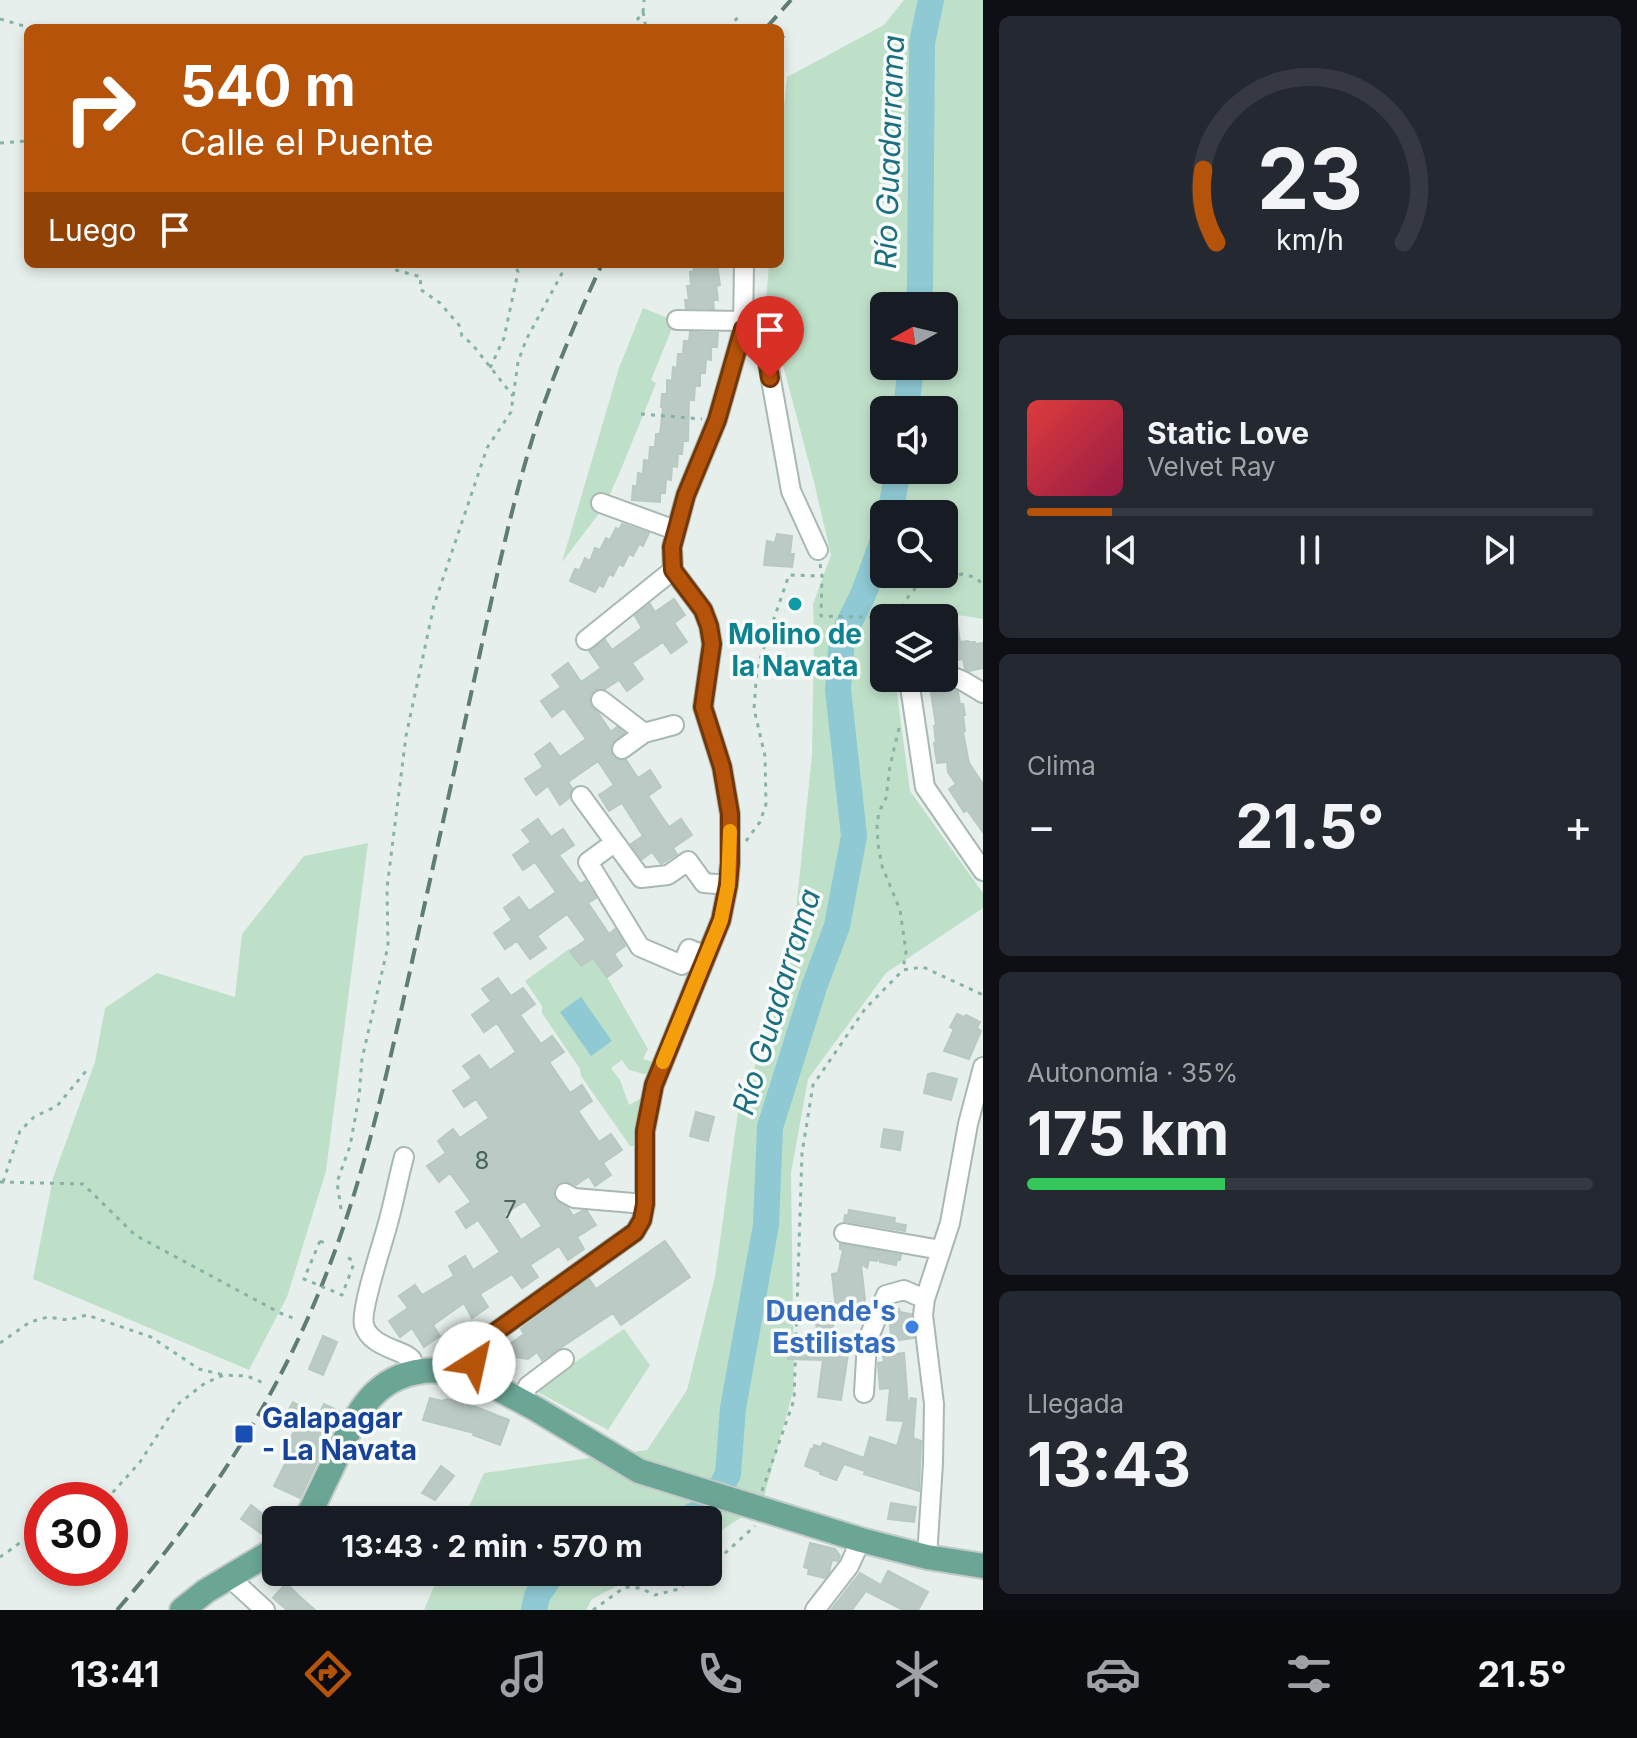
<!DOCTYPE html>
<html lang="es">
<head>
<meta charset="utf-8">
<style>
  body { margin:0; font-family:Inter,sans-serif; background:#242831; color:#f1f3f6; height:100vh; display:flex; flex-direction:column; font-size:30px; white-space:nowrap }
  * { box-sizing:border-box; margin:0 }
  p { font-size:26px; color:#9ea1a6 }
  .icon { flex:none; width:44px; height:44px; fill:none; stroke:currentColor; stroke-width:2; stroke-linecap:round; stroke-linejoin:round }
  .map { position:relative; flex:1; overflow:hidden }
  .side { display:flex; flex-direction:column; gap:16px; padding:16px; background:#0d0f14; width:654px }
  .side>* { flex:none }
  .guide { position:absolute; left:24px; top:24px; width:760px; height:244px; border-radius:12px; box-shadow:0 4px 12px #0003; background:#b45309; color:#fff; overflow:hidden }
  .needle { width:52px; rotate:262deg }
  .fabs { position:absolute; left:870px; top:292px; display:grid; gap:16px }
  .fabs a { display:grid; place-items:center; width:88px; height:88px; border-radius:12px; background:#171b24; box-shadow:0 4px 12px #0003; font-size:40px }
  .speed { position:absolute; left:24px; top:1482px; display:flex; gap:16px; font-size:40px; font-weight:700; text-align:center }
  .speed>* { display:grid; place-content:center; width:104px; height:104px; border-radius:50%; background:#171b24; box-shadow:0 4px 12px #0003; line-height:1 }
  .speed .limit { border:12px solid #d22; background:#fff; color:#111 }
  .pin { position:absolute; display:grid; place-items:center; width:68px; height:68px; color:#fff; margin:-82px -34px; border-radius:50% 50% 50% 0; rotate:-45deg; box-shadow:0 0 8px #0007 }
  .pin .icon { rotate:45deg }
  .me { position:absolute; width:88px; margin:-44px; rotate:35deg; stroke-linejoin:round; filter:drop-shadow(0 0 6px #0008) }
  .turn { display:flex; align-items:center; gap:28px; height:168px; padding:0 24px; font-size:36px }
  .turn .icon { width:104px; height:104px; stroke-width:2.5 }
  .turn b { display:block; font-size:56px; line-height:68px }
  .then { display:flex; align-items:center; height:76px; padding:0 24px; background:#0003; gap:16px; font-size:30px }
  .big { font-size:60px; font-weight:700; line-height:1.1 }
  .side .tile { flex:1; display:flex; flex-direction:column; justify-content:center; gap:12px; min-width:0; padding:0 28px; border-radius:12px; background:#242831 }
  .side .dial { align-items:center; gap:0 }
  .dial svg { height:208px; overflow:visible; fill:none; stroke:#363941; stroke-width:7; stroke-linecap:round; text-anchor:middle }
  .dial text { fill:#f1f3f6; stroke:none }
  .song { display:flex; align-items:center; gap:24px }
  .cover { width:96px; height:96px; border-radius:12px; background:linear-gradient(135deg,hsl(0 70% 55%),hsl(340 70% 35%)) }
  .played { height:8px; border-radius:4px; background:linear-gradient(90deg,#b45309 15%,#363941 15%) }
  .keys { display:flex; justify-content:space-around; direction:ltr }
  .heat { display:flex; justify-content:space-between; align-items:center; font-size:44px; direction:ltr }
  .charge { height:12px; border-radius:6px; background:linear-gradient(90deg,#34c759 35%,#363941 0) }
  .trip { position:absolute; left:262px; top:1506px; width:460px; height:80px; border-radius:12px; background:#171b24; box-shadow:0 4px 12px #0003; font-weight:700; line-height:80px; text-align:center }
  .menu { display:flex; height:128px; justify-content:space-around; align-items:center; background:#090b0e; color:#9ea1a6 }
  .menu .icon { width:56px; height:56px }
  .menu .on { color:#b45309 }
  .menu b { font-size:36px; color:#f1f3f6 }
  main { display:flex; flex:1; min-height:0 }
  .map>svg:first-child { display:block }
  .green { fill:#bfe0c8; fill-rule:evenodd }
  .water { fill:#8ec9d4 }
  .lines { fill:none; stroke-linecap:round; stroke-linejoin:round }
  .river { stroke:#8ec9d4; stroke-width:26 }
  .building { fill:#bbcac4; stroke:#b8c9c2; stroke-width:2; fill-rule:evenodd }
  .minor-casing { stroke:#a8b8b2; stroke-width:22 }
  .major-casing { stroke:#c2cac8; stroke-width:28 }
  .path { stroke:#86b3a5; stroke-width:3; stroke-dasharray:4 6; stroke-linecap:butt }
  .minor { stroke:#fff; stroke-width:18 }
  .major { stroke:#6aa596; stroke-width:24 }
  .rail { stroke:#5f7d75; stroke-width:4; stroke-dasharray:16 8; stroke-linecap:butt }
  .path-bridge { stroke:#86b3a5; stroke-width:3; stroke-dasharray:4 6; stroke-linecap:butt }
  .route-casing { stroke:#753606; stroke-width:20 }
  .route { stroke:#b45309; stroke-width:14 }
  .slow { stroke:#f59e0b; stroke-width:14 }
  .culture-dot { fill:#0f9aa8; stroke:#f7fbf9; stroke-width:3 }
  .shop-dot { fill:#3f7fe0; stroke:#f7fbf9; stroke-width:3 }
  .transit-dot { fill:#1a4fb4; stroke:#f7fbf9; stroke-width:3 }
  .labels { text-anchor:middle; stroke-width:7; stroke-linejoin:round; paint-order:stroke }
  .number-label { font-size:24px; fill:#4a645c }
  .culture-label { font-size:28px; font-weight:bold; fill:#0d838f; stroke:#f7fbf9 }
  .shop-label { font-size:28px; font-weight:bold; fill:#366cbe; stroke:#f7fbf9; text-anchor:end }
  .transit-label { font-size:28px; font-weight:bold; fill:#164399; stroke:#f7fbf9; text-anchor:start }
  .water-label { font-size:30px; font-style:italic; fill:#1c6f80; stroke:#f7fbf9 }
</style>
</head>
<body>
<main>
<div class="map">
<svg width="983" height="1610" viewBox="0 0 983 1610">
  <rect width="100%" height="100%" fill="#e6efeb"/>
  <path class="green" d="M904 0H983V619L909 607 905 618H884V678H895L910 791 983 893V908L886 973 808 1079 791 1173 794 1388 762 1504 708 1539V1520H463L484 1473 647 1450 687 1390 715 1277 738 1112 790 970 812 754 814 634 813 604 831 555 814 482 766 301 769 264H780V150L787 77 884 25ZM884 306H944V366H884ZM884 410H944V470H884ZM884 514H944V574H884Z
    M643 308 675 321 651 380 656 383 620 472 604 507 562 562 619 368Z
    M368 843 326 1171 287 1297 249 1370 33 1279 53 1178 95 1062 105 1008 157 973 235 997 242 934 304 856Z
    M569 949 581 966 593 958 607 977 648 1049 643 1059 653 1062 648 1075 629 1070 622 1060 611 1068 620 1080 629 1105 640 1099 635 1145 633 1146H630L581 1076 580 1069 542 1013V1006L525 981Z
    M624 1329 650 1365 608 1430 534 1390Z
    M440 1572H644L592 1599 586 1610H424Z"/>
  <path class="water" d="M581 997 612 1041 591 1056 560 1012Z"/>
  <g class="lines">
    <path class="river" d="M918 306 920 287 922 43 931 0
      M906 410 911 366
      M890 514 898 470
      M685 1520 710 1507 728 1474 733 1408 766 1225 770 1127 814 987 837 926 854 836 838 689 842 637 863 595 884 538
      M534 1610 537 1596 553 1572"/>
  </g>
  <path class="building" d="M693 264H717L720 285 716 286 718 300H713L714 309 686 308 685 300H689L687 286H691L690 272 694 271Z
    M690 332 718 333 717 347H711V360L706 359 705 373H700V386H695L694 400H689L688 441H683L682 454H678L677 467 672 466 671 480 666 479 665 493H660V502L632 500 633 486H637L638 473 643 474 644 460 649 461 650 447H655L656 434H660L663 408 661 407 662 394H667V380L672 381 673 367 677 368 678 354H683L684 341H689Z
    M622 524 649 533 643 546 639 544 633 556 629 554 623 566 619 564 613 576 609 574 603 587 599 585 595 592 570 581 575 569 580 570 585 558 590 561 595 548 600 550 606 538 610 540 616 528 619 530Z
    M777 534 792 536 790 554H794L792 567 764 565 767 541 775 543Z
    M674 599 685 615 674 623 687 642 671 653 663 642 632 663 643 679 627 691 619 680 605 689H596L591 693 589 699 590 705 598 713 611 732 617 727 624 733 611 743 610 751 613 757 618 760H626L638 778 650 770 661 787 648 796 669 827 681 819 692 835 673 848 677 854 661 864 652 852 642 859 631 844 643 836 622 803 609 811 599 795 614 785 598 761 568 782 572 788 569 798 560 805 548 786 536 795 525 779 543 767 535 754 550 743 560 757 586 739 564 708 552 717 541 701 561 687 552 675 568 663 581 682 601 668 589 651 605 640 612 650 642 628 635 616 650 604 655 612Z
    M957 623 960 642 968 641 969 642H975V644L983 643V668L969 671 965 669 963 659 957 660V658L944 660V625Z
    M943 686 958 692 960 704H963L965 715H963L965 731 963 732 969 763 983 784V832L967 810 964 812 949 789 956 784 948 772 947 762 937 763 934 743 936 742 934 726 936 725 931 693 936 692 935 687Z
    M538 819 551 837 563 829 574 845 559 855 580 884 585 881 596 898 588 903 609 934 615 929 625 946 614 954 622 966 607 977 593 958 581 966 570 951 586 940 567 914 537 936 546 948 530 959 517 941 505 949 494 933 512 920 504 908 519 897 529 911 556 892 535 862 523 870 513 855 531 842 522 830Z
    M498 978 511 996 523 988 535 1004 520 1015 541 1044 552 1036 564 1052 549 1062 570 1093 582 1085 592 1101 578 1111 599 1142 611 1134 622 1150 603 1163 611 1175 595 1186 589 1176 576 1185 564 1181 558 1183 554 1188 553 1194 555 1200 568 1208 573 1216 582 1211H587L596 1225 577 1237 584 1249 568 1260 559 1246 530 1265 538 1277 522 1288 512 1274 480 1294 488 1307 472 1318 464 1303 433 1325 440 1336 424 1347 412 1328 400 1337 389 1321 408 1308 399 1296 415 1285 422 1295 454 1276 449 1266 465 1256 473 1270 500 1252 478 1220 466 1228 456 1212 471 1202 450 1173 439 1182 427 1166 446 1153 438 1141 453 1129 460 1138 489 1118 476 1099 464 1107 453 1091 472 1078 463 1066 479 1055 490 1070 516 1052 497 1023 484 1032 472 1015 491 1001 482 989ZM525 1201 542 1226 521 1240 504 1214Z
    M957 1014 964 1017 966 1015 980 1022 977 1028 981 1031 969 1059 944 1051 954 1029 950 1027Z
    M933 1073 957 1079 951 1100 924 1093 928 1074Z
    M696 1112 714 1117 708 1141 690 1136Z
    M884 1129 903 1132 900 1150 881 1147Z
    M849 1210 895 1218 894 1223 906 1225 905 1231 844 1221 845 1215 848 1216Z
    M665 1241 690 1277 621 1325 613 1313 542 1360 537 1352 528 1359 508 1356 506 1351V1347L524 1334 521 1329 589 1279 596 1289Z
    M840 1244 901 1255 900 1260H897L896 1265 880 1262 879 1256 877 1261 869 1260 867 1268 861 1264 865 1300 863 1306 836 1309 832 1274 838 1273 843 1250 840 1249Z
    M831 1302 835 1345 847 1346 846 1354H848L841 1400 818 1397 823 1360 788 1359V1349H819L814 1304Z
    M899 1309 900 1312 911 1314 914 1338 892 1341 889 1319 893 1310Z
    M323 1336 337 1342 323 1375 309 1369Z
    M904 1353 908 1405 911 1398 916 1399 913 1438 921 1441 919 1491 864 1474 865 1471 844 1464 836 1480 820 1474 821 1472 805 1466 811 1449 813 1450 814 1445 821 1447 823 1443 864 1458 870 1437 897 1446 904 1421 887 1420 890 1388 880 1389 878 1363 884 1362 883 1356Z
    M430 1398 442 1401 447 1399 476 1407 509 1420 500 1445 473 1435 474 1433 423 1420Z
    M293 1402 318 1416 324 1404 341 1412 300 1498 274 1486 286 1462 282 1461 283 1455 297 1425 284 1418Z
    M441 1466 454 1476 435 1500 422 1493Z
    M891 1503 916 1507 914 1522 888 1519Z
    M251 1505 276 1524V1526L266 1537 241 1519Z
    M810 1543 835 1549 840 1556 838 1561 832 1560 829 1572 825 1578 808 1574 809 1569 804 1567Z
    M888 1571 928 1592 918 1610H903L866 1591 852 1610H831L860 1573 881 1585Z
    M286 1583 299 1596 315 1610H287L273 1598Z"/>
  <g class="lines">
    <g class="minor-casing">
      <path id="minor" d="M677 320 743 321
        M743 329 766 352 791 491 818 550
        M601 503 675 530
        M586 640 673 570
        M944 673 963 681 983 693
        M918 678 909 680 925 787 983 871
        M601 700 644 733
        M622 749 644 733 674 725
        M581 796 641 878 668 875 688 861 704 883 728 885
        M614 843 588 862 640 947 682 965 689 949 706 956
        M404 1157C398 1179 394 1202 388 1223 383 1243 360 1309 364 1325 370 1348 406 1350 412 1360 412 1361 414 1371 414 1372
        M565 1193 574 1198 645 1204
        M844 1233 941 1250
        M474 1363 476 1353 487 1338 635 1232 642 1220 645 1204V1131L654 1085 721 920 728 885 730 863V814L722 767 703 707 712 644 709 626 703 610 673 570 672 547 686 495 717 420 743 329 744 264
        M864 1393 867 1342 886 1295 904 1290 925 1299
        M522 1401 528 1386 564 1359
        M927 1557 933 1463 934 1404 923 1315 925 1299 950 1223 968 1124 983 1067
        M229 1577 265 1610
        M815 1610 849 1566 861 1540"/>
    </g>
    <g class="major-casing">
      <path id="major" d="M482 1380 536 1409 639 1471 861 1540 927 1557 983 1566
        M305 1520 312 1508C321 1490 330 1471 339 1452 357 1413 374 1377 423 1371 435 1369 447 1372 460 1373
        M182 1610 206 1591 276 1549"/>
    </g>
    <path class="path" d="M643 12 646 28
      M0 19 31 28
      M631 28 643 12 644 0
      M728 28 741 14
      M780 57 784 36
      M0 143 28 141
      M387 264 396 270 421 277 420 289 440 303 459 325 462 336 472 344 513 396
      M490 368 504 338 518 272 515 264
      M641 414 702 419
      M820 564 822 576 821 616 897 618 908 597 918 585 962 574 974 577 983 584
      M899 728 890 766 886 798 879 812 877 824 878 844 882 866 900 910 906 952 903 969
      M746 841 760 822 766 804 765 756 754 709 757 668 789 575 822 576
      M0 1182 83 1184 135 1235 280 1313 298 1320
      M3 1182 20 1131 34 1117 57 1106 86 1071
      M341 1209 337 1182 350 1146 359 1097 362 1059 388 946 387 888 406 736 434 605 487 448 511 412 518 362 526 340 567 264
      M320 1241 329 1245
      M348 1258 355 1261
      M0 1343 30 1322 48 1317 68 1320 87 1315 151 1337 199 1369 224 1375
      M762 1491 794 1400 802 1153 813 1085 865 1009 903 970 923 967 983 995
      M106 1500 140 1462 177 1405 205 1383 224 1375 247 1376 266 1384
      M0 1557C11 1550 31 1533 42 1530
      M708 1564 724 1554 755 1526
      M593 1610 625 1587 640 1588 655 1595 679 1589 698 1572"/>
    <use href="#minor" class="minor"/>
    <use href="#major" class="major"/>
    <path class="rail" d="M766 28 791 0
      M117 1610C205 1510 279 1397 327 1272 365 1175 387 1073 410 971 430 879 451 787 471 694 492 600 510 504 541 412 559 361 579 313 602 264"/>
    <path class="path-bridge" d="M320 1241 304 1279 342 1295 355 1261"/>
  </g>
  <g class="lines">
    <g class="route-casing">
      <path id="route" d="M474 1363 476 1353 487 1338 635 1232 642 1220 645 1204V1131L654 1085 721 920 728 885 730 863V814L722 767 703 707 712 644 709 626 703 610 673 570 672 547 686 495 717 420 743 329 766 352 770 378"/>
    </g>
    <use href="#route" class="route"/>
    <path class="slow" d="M663 1062 721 920 728 885 730 831"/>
  </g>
  <circle class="culture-dot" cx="795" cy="604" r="8"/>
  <circle class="shop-dot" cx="912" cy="1327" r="8"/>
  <rect class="transit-dot" x="234" y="1424" width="20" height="20" rx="4"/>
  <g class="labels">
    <g class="number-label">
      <text x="482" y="1169">8</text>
      <text x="510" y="1218">7</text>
    </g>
    <g class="culture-label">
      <text x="795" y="644">Molino de<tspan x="795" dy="32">la Navata</tspan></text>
    </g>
    <g class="shop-label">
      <text x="896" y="1321">Duende's<tspan x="896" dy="32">Estilistas</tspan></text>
    </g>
    <g class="transit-label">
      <text x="262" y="1428">Galapagar<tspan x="262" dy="32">- La Navata</tspan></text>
    </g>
    <g class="water-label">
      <text transform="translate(890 152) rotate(-88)" y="10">Río Guadarrama</text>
      <text transform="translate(777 1002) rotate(-73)" y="10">Río Guadarrama</text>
    </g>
  </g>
</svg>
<div class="fabs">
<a><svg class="needle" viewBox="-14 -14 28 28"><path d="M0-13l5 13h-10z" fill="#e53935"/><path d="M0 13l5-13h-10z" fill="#9ea1a6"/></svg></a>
<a><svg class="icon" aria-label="sound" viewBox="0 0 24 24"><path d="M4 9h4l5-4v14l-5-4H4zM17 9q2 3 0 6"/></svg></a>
<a><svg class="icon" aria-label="search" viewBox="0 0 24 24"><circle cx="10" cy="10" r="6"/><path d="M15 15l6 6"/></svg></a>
<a><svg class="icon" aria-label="layers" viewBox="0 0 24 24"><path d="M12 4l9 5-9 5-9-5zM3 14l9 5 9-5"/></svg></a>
</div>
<div class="speed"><div class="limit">30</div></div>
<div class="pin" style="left:770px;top:378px;background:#d93025"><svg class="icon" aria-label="arrive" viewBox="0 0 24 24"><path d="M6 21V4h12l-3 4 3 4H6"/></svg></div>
<svg class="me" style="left:474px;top:1363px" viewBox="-20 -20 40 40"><circle r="19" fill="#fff"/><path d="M0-13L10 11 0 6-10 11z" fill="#b45309"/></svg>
<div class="trip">13:43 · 2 min · 570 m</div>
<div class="guide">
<div class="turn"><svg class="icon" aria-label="right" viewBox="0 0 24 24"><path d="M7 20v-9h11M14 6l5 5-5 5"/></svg><div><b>540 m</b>Calle el Puente</div></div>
<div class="then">Luego<svg class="icon" aria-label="arrive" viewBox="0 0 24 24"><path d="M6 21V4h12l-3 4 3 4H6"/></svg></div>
</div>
</div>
<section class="side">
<div class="tile dial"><svg viewBox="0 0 100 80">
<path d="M14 69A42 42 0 1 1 86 69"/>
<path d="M14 69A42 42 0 0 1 9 41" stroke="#b45309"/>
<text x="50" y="56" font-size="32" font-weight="700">23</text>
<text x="50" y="72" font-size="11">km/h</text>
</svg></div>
<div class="tile">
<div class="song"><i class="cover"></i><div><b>Static Love</b><p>Velvet Ray</p></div></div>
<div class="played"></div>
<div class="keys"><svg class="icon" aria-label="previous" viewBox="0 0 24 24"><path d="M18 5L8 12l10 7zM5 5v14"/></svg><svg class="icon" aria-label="pause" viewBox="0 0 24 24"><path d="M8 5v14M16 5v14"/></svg><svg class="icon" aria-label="next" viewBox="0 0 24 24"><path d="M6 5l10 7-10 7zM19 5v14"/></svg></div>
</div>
<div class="tile"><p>Clima</p>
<div class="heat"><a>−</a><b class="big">21.5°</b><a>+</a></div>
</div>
<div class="tile"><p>Autonomía · 35%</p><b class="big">175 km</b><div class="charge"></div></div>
<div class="tile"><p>Llegada</p><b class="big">13:43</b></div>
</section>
</main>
<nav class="menu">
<b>13:41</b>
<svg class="icon on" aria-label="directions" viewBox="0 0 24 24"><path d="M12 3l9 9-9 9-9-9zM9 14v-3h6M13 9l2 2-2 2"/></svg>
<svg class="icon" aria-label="music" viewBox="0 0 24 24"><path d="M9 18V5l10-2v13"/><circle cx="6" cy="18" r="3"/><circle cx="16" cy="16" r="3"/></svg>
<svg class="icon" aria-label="phone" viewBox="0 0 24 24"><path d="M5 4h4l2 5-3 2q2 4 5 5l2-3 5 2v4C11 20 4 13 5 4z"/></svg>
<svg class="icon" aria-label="climate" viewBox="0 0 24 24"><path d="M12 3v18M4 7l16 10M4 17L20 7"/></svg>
<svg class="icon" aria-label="car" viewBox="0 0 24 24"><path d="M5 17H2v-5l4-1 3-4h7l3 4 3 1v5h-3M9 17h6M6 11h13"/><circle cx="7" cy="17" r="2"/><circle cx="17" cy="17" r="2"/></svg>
<svg class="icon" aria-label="filters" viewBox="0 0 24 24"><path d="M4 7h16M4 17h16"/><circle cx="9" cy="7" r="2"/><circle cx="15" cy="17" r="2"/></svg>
<b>21.5°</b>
</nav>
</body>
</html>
